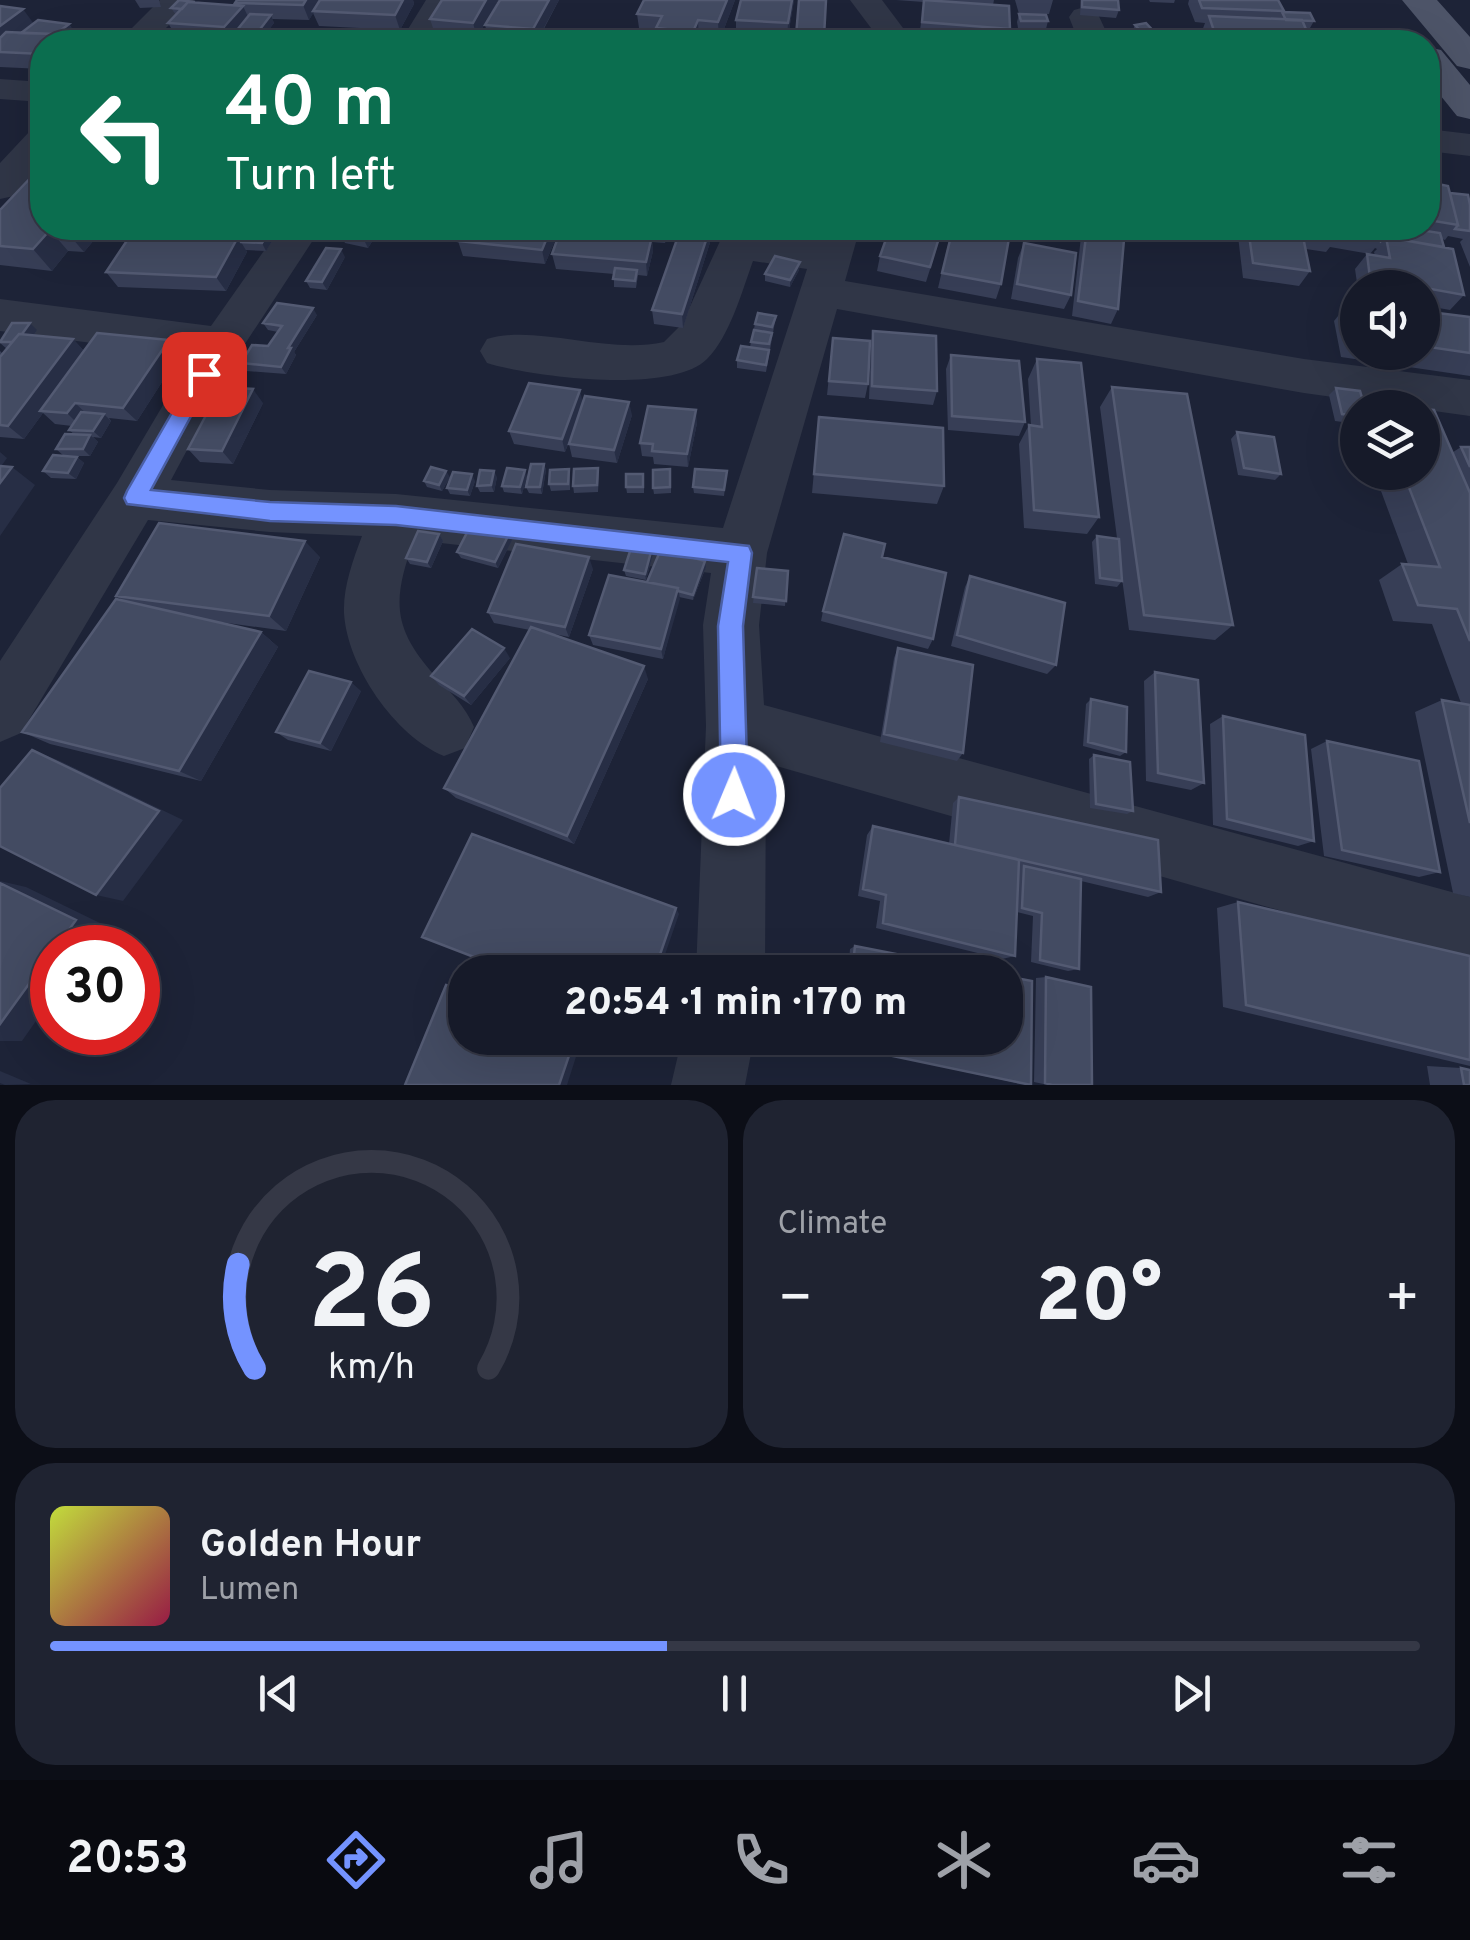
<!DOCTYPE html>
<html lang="en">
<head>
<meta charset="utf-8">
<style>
  body { margin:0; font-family:Overpass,sans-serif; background:#1f2331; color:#f1f3f6; height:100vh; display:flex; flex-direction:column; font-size:38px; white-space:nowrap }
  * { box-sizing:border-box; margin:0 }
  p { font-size:32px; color:#9ea1a8 }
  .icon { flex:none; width:55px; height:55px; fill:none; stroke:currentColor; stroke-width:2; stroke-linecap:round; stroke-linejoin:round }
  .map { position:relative; height:1085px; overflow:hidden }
  .panel { display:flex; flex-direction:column; gap:15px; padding:15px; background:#0c0e17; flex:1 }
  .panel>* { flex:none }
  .guide { position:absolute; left:30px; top:30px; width:1410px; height:210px; border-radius:40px; box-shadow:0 10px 40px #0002,0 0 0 2px #353846; background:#0b6e4f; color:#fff; overflow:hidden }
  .buttons { position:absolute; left:1340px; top:270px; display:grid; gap:20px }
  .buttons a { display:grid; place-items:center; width:100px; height:100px; border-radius:50%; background:#161a29; box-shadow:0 10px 40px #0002,0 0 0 2px #353846; font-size:50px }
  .speed { position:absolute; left:30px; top:925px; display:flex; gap:20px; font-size:50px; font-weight:700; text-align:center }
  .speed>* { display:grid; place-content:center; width:130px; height:130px; border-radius:50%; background:#161a29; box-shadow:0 10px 40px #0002,0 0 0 2px #353846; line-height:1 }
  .speed .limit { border:15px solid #d22; background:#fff; color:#111 }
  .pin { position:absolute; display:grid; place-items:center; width:85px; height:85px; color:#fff; margin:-42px; border-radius:20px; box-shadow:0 5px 15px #0006 }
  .me { position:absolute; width:110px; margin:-55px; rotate:1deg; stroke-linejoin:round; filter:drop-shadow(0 0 8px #0008) }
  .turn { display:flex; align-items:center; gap:35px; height:210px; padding:0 30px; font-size:45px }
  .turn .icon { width:130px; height:130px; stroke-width:2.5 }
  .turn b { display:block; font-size:70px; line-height:85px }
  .big { font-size:75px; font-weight:800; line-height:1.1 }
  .panel .widget { flex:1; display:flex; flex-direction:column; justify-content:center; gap:15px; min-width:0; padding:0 35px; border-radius:40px; background:#1f2331 }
  .panel .dial { align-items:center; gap:0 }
  .dial svg { height:260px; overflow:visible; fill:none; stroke:#353846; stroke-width:7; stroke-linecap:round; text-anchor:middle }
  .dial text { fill:#f1f3f6; stroke:none }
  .song { display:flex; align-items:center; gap:30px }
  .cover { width:120px; height:120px; border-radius:15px; background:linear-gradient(135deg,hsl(70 70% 55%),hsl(340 70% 35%)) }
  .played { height:10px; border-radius:5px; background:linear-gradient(90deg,#7493ff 45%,#353846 45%) }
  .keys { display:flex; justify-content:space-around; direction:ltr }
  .heat { display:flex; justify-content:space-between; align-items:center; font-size:55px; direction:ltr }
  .panel .tiles { flex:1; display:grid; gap:15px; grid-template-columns:1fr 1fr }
  .widget:last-child { grid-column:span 2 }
  .trip { position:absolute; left:448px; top:955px; width:575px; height:100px; border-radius:40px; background:#161a29; box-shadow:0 10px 40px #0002,0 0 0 2px #353846; font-weight:800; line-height:100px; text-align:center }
  .dock { display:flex; height:160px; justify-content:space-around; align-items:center; background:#090a10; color:#9ea1a8 }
  .dock .icon { width:70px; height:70px }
  .dock .selected { color:#7493ff }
  .dock b { font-size:45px; color:#f1f3f6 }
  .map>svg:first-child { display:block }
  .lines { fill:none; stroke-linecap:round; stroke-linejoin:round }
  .minor { fill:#303647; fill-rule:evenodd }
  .major { fill:#4d5468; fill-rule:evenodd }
  .wall { fill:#373e56 }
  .shaded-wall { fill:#272e45 }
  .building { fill:#434b62; stroke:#535a72; stroke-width:2.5 }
  .route { fill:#7493ff; stroke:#4b60a6; stroke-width:2.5 }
</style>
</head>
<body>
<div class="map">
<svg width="1470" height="1085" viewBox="0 0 1470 1085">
  <rect width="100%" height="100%" fill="#1d2337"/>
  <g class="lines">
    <path class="minor" d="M160 0H194L152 42H118Z
      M426 0H458L432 42H400Z
      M850 0H882L906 32 907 42H875L874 32Z
      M1085 7 1096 10 1111 42H1079L1069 17 1074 10Z
      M0 79 42 82V102L0 99Z
      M42 129V162L14 196 0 199V163L29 132Z
      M1428 129 1470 134V156L1428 151Z
      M280 228H321L239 353 171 480 270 490 396 494 723 528 807 269 753 261C742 291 730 336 707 359 671 395 532 377 487 363L480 351 487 339C537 324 607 355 664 342L682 324 726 228H766L764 235 815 242 820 228H860L845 281 1304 359 1470 380V416L1304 393 837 309 767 553 759 625 764 705 1470 897V965L766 763 765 972H696L706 726 703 625 711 573 414 540C392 601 392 628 436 677 452 694 465 706 474 727L465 748 444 756C395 736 347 666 344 613 343 587 353 560 362 536L270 532 148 520 21 733 0 742V661L117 483 192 356 0 331V299L211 326Z
      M682 1038H754L745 1085H671Z"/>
    <path class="major" d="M1402 0H1437L1470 37V69L1457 66Z
      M1428 47 1441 50 1470 85V119L1457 116 1428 80Z"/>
  </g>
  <path class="wall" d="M135 0H159L161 7 140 8Z
    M237 0H413L414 4 400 30 319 26 313 13 309 20 272 19 274 23 259 42H236L235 39 232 42 206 40V42H146L174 33 168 23 176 15 171 8 196 3 236 6 235 3Z
    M442 0H498L477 38 435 34 430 19Z
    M500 0H559L537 42 489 40 485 25Z
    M644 0H735L719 42H657V37L640 35 637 14Z
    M741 0H794L787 42H736V20Z
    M799 0H826L823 42H796Z
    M896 0H994L993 5 1010 29 1006 42H962L963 41 919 37 924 2Z
    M1015 0H1053L1049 14H1019Z
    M1081 0H1118L1119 10 1116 18 1080 15Z
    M1149 0H1175L1174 3 1150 2Z
    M1189 0H1278L1283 12 1314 21 1310 28H1305L1311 41 1340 42H1206L1202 31 1205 23 1195 22 1188 4Z
    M0 6 33 24H69L74 32 70 35H76L81 42H42V69L0 67Z
    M1019 14 1048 21 1046 29 1018 28 1017 22Z
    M1135 25 1159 37 1156 42H1141L1132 32Z
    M1172 31 1198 42H1170L1169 39Z
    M1428 182 1450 193 1470 205V267L1460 242 1463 239 1448 236 1445 240 1442 239 1464 295 1450 310 1422 305V288H1358V290L1355 269 1367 254 1375 256 1374 252 1377 249 1375 248 1370 254 1330 247 1326 252 1306 249 1310 271 1299 286 1243 278 1237 228H1428Z
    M0 210 104 228 84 252 68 251 52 271 0 265Z
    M121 228H234L229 236 235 237 241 228H280L266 251 246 250 247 252 226 291 118 287 106 272 129 237Z
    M347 228H376L378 232 368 248 345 243 341 236Z
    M464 228H557L554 229 556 238 545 264 463 256 458 241Z
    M570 228H670L665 243 652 242 653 251 647 276 638 275 636 288 614 287V274L556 269 552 254 570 230Z
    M681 228H713V233L683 328 654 324 652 310Z
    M785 228 781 241 764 238V231Z
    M943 228 926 282 877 271 880 256Z
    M952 228 995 236 1001 284 996 299 938 288Z
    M1017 228H1034L1031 236 1016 233Z
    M1082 228H1125L1118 309 1111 324 1072 316Z
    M1024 243 1071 295 1064 309 1011 299 1018 258Z
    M345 257 327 290 310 288 306 281Z
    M800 262 799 270 790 287 765 281V274Z
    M1351 300 1358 301V352H1422V311L1470 317V376L1341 357 1334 321Z
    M317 315 294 352 296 355 286 374 246 371 241 363 268 346 278 332 268 330 263 323Z
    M776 316 766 372 737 368V360L750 347 755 324Z
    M37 330 34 335 73 339 84 351 180 354 137 421 109 418 111 421 101 438 93 437 98 442 90 456H64L56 449 75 435 69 430 72 426 55 424 43 413 24 439 0 437V351L3 354 7 349 0 343V340Z
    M873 331 937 391 933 405 869 399 871 345Z
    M833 338 868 384 865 398 827 395Z
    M951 355 1025 422 1019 436 948 430 946 369Z
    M1037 359 1099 517 1087 534 1024 528 1019 444 1029 425 1031 426 1028 379Z
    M1112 387 1233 625 1215 640 1129 630 1121 571 1122 581 1117 587 1095 584 1092 542 1097 536 1117 538 1100 407Z
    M1336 388 1358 408V424L1335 421 1329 395Z
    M583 402 632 415 617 463 572 457 569 444 572 435 565 452 514 444 509 431Z
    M263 403 233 464 200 462 188 449Z
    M819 417 944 486 937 504 812 493Z
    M697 423 688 467 654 464 653 457 642 456 640 443Z
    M1237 432 1281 474 1275 480 1238 475 1231 439Z
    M1461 447H1470V897L1453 893 1415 712 1442 700 1461 703 1432 624 1393 621 1379 580 1402 564H1408L1374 472H1422Z
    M77 457 84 463 76 479 51 478 43 471Z
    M544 464 546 470 542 494 529 493 526 487Z
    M598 468 599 474 598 492 574 493 573 486Z
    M569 469 570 475V490L551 491 549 484Z
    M727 471 724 496 694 493 693 487Z
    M527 476 522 494 504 492 502 486Z
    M671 476V493L654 494 653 488Z
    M450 477 442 491 427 487 424 481Z
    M497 477 494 492H480L477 486Z
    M644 480V493H627L626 487Z
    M475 481 470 496 450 494 447 488Z
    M439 534 443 541 431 568 410 564 406 558Z
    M513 538 498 568 461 558 457 552Z
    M653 554 646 580 626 576 624 570Z
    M320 557 286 631 213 621 261 632 278 647 201 781 50 744 22 732 122 600 116 596Z
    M882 557 933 639 928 649 821 621 823 611Z
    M705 561 706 567 693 600 679 597 663 659 593 645 589 635 647 582Z
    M757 568 788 571 785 606 753 603Z
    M593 569 569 637 554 634 648 679 574 844 456 798 444 788 530 630 494 623 488 612Z
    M970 576 1056 665 1047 674 951 646 965 587Z
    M898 648 963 753 957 761 880 742 894 658Z
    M510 658 471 705 439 685 431 676Z
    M1155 672 1204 783 1191 790 1146 781 1144 681Z
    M361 691 331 751 288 740 276 732Z
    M1091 699 1126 752 1120 756 1083 746 1086 704Z
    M1223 716 1314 841 1298 846 1213 825 1210 724Z
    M1327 741 1440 872 1419 877 1324 856 1311 749Z
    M1094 755 1133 811 1127 814 1090 808 1089 759Z
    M959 797 1161 892 1148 897 1081 881 1079 969 1068 971 1031 962 1033 916 1017 912 1015 956 1002 959 876 928 880 901 858 896 867 835 873 826 949 844 953 803Z
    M1238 902 1470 956V1066L1223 1007 1217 908Z
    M855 946 988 972H848L850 949Z
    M1046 977 1092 1085H1048L1034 1082 1036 978Z
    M840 1038H1005L1017 1083 840 1045Z
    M1427 1066 1461 1068 1470 1085H1430Z"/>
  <path class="shaded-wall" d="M306 0H322L309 20 303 5Z
    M403 0H413L414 4 400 30 395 15Z
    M486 0H498L477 38 473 23Z
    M549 0H559L536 42 533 29Z
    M727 0H735L719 42 718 22Z
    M792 0H794L787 42 788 23Z
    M243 6 250 21 233 35 235 39 232 42 224 27Z
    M23 9 34 24 0 49V26Z
    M271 15 274 23 259 42H256L254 37Z
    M698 20 699 42H694L693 32Z
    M69 24 74 32 61 42 52 38Z
    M202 34 206 42H196Z
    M348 34 351 42H341Z
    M76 35 81 42H69Z
    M1159 37 1156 42H1145L1147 38Z
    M69 228H104L84 252 66 231Z
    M215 228H234L225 243Z
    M271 228H280L266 251 262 243Z
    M373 228H376L378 232 368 248 364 240Z
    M551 228H553L556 238 545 264 542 250Z
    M664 228H670L665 243Z
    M710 228H713V233L683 328 682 314Z
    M50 230 68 251 52 271 33 249Z
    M652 236 653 251 647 276 646 262Z
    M238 237 247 252 226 291 216 277Z
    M341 249 345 257 327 290 322 282Z
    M800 262 799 270 790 287V280Z
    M313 308 317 315 294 352 296 355 286 374 281 367 288 348Z
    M30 323 37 330 24 350 16 342Z
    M73 339 86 353 40 411 43 413 24 439 8 426Z
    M169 340 180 354 137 421 123 408Z
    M253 389 263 403 233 464 222 451Z
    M580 390 583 404 565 452 562 439Z
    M629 402 632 415 617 463 614 450Z
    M75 403 89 416 81 427 67 413Z
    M696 410 697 423 688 467 687 454Z
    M104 414 111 421 101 438 93 431Z
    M90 435 98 442 90 456 83 449Z
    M0 452 7 458 0 468Z
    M77 457 84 463 76 479 68 473Z
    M544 464 546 470 542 494 540 487Z
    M12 467 35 485 0 536V483Z
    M525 470 527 476 522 494 520 487Z
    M446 471 450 477 442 491 439 485Z
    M494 471 497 477 494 492 491 485Z
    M472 474 475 481 470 496 467 490Z
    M510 532 513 538 498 568 495 562Z
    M439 534 443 541 431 568 427 562Z
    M305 541 320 557 286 631 269 616Z
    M652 548 653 554 646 580 645 574Z
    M589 557 593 569 569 637 565 627Z
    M705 561 706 567 693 600V595Z
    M678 588 680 599 663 659 661 649Z
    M261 632 278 647 201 781 179 771Z
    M504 648 510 658 471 705 464 696Z
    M644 666 648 679 574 844 567 836Z
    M351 682 361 691 331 751 320 743Z
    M32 750 60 761 183 820 123 901 96 895Z
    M0 881 26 887 104 925 88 948H56Z
    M676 908 679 914 659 972H654Z
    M52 952V998L22 1041H0V1024Z
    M575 1038H582L567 1085H559Z
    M0 1071 31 1084 5 1085 0 1083Z"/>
  <path class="building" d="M179 0 195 2H188L182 9 171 8Z
    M237 0H306L303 5 235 3Z
    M320 0H403L395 15 313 11Z
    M442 0H486L473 23 430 19Z
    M500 0H549L533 29 485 25Z
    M644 0H727L718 22 698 20 693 32 656 28 662 16 637 14Z
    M741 0H792L788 23 736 20Z
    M799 0H826L824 37 796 36Z
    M924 0 1009 6 1010 29 922 22Z
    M1082 0H1118L1119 10 1082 7Z
    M1199 0H1278L1284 11 1202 8Z
    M188 2 243 6 224 27 168 23Z
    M0 6 23 9 0 26Z
    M1282 12 1310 13 1314 21 1286 20Z
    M250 14 271 15 254 37 233 35Z
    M1019 14 1046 15 1048 21H1021Z
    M1209 16 1302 20 1311 41 1216 37Z
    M38 20 69 24 56 34 21 33Z
    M1146 23 1159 37 1147 38 1135 25Z
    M312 30 348 34 341 42H301Z
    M1172 31 1195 32 1198 42H1176Z
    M6 32 76 35 69 42H42V54L0 52V38Z
    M155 32 202 34 196 42H146Z
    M1281 38 1340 42H1283Z
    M963 39 996 42H963Z
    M37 171H42V228H69L66 231 50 230 33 249 0 246V210Z
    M1428 182 1448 186 1458 225 1428 220Z
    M1450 193 1468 195 1470 205V231L1455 229 1458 225Z
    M241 228H271L262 243 241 242 238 237H235Z
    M347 228H373L364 240 341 236Z
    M464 228H551L542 250 458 241Z
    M681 228H710L682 314 652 310Z
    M765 228H783L782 234 764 231Z
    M890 228H942L930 267 880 256Z
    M953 228H997L995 236 1009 238 1001 284 942 273Z
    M1087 228H1125L1118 309 1078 301Z
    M1248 228H1335L1337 237 1302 232 1310 271 1253 263Z
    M1340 228H1380L1382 239 1341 232Z
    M1380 228H1406L1440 233 1444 247 1386 237 1381 241Z
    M561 229 652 236 646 262 552 254Z
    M132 233 238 237 216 277 106 272Z
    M1386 237 1453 249 1464 295 1370 278 1367 254 1390 258Z
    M1024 243 1076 253 1071 295 1017 284Z
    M326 248 341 249 322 282 306 281Z
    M775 256 800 262 790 280 765 274Z
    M615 268 637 270 635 281 613 279Z
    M1351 300 1358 301V328Z
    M277 303 313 308 288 348H291L281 367 241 363 252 345 268 346 282 326 263 323Z
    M1422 311 1470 317V353L1422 346Z
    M758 313 776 316 772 327 755 324Z
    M12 323H30L22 334H19L12 342H0Z
    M754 330 772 333 769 344 751 342Z
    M873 331 936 336 937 391 872 386Z
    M97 333 169 340 123 408 75 403 67 413 40 411Z
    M19 334 73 339 8 426 0 425V357Z
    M833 338 870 341 868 384 829 381Z
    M741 346 769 350 766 365 737 360Z
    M951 355 1019 361 1025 422 952 416Z
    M1037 359 1081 363 1099 517 1034 510 1029 425 1042 427Z
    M529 383 580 390 562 439 509 431Z
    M221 387 253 389 222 451 188 449Z
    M1112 387 1187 394 1233 625 1144 615Z
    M1336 388 1360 391 1365 408H1358V416L1342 414Z
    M585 396 629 402 614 450 569 444Z
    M648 406 696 410 687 454 652 451 653 444 640 443Z
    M1422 409 1434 410 1470 493V641L1457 609 1418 605 1402 564 1440 567 1403 472H1422Z
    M81 412 104 414 93 431 69 430Z
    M819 417 943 428 944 486 814 474Z
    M1237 432 1274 437 1281 474 1244 468Z
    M65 434 90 435 83 449H56Z
    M1461 447H1470V467Z
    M53 455 77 457 68 473 43 471Z
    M531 464H544L540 487H526Z
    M0 466 12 467 0 483Z
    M431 467 446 471 439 485 424 481Z
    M507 468 525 470 520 487 502 486Z
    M598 468 597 485 573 486 574 469Z
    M569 469 568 484H549L550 470Z
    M670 469V487L653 488V470Z
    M695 469 727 471 724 490 693 487Z
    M480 470 494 471 491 485 477 486Z
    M453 472 472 474 467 490 447 488Z
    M626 474H643V487H626Z
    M159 523 305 541 269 616 116 596Z
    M472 523 510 532 495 562 457 552Z
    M418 531 439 534 427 562 406 558Z
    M844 534 885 544 882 557 946 573 933 639 823 611Z
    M1097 536 1119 539 1122 581 1100 578Z
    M516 544 589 557 565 627 488 612Z
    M632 545 652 548 645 574 624 570Z
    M661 549 705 561 693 595 678 591V588L647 582Z
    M757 568 788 571 786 601 753 597Z
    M609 575 678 588 661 649 589 635Z
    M970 576 1065 603 1056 665 957 635Z
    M116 599 261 632 179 771 22 732Z
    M531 627 644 666 567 836 444 788Z
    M472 629 504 648 464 696 431 676Z
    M898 648 973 665 963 753 884 734Z
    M309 671 351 682 320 743 276 732Z
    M1155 672 1198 680 1204 783 1158 773Z
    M1091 699 1127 707 1126 752 1088 742Z
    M1442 700 1470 705V823Z
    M1223 716 1305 735 1314 841 1227 819Z
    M1327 741 1419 761 1440 872 1342 850Z
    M32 750 159 811 96 895 0 846V788Z
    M1094 755 1130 762 1133 811 1096 804Z
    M959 797 1158 840 1161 892 955 845Z
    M873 826 1019 860 1015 956 883 923 886 895 863 889Z
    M472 834 676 908 654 972H513L422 937Z
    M1024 866 1081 879 1079 969 1040 960 1042 913 1022 908Z
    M0 883 76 920 56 948H52V952L0 1024Z
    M1238 902 1470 956V1060L1246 1005Z
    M855 946 988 972H852Z
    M1005 976 1032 981 1031 1085 845 1046 846 1038H1005Z
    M1046 977 1091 987 1092 1085H1052L1045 1083Z
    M446 985 465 992V1038H575L559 1085H405Z
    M1461 1068 1470 1070V1085H1464Z"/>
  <path class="route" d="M204 367 214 374 151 490 270 502 396 506 749 546 752 553 743 626 748 795 744 805 734 808 725 805 721 795 718 626 728 562 396 525 270 521 127 504 124 498 127 491 197 369Z"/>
</svg>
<div class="buttons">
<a><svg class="icon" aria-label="sound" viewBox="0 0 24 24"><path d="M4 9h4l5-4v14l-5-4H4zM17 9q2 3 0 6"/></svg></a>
<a><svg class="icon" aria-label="layers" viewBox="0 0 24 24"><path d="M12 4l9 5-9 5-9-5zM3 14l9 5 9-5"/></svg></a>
</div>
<div class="speed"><div class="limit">30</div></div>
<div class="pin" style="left:204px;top:374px;background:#d93025"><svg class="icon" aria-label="arrive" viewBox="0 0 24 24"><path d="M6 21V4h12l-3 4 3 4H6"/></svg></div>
<svg class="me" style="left:734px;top:795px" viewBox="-20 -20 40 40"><circle r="17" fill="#7493ff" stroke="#fff" stroke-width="3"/><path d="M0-11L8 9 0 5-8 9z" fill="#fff"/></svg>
<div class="trip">20:54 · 1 min · 170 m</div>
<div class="guide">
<div class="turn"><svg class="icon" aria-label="left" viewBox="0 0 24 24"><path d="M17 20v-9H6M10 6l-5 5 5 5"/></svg><div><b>40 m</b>Turn left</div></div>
</div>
</div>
<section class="panel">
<div class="tiles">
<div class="widget dial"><svg viewBox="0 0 100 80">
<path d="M14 69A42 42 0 1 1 86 69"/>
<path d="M14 69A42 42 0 0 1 9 37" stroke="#7493ff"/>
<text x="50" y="56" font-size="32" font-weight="700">26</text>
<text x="50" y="72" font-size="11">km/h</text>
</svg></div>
<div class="widget"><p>Climate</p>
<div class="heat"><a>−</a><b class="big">20°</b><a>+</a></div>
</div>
<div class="widget">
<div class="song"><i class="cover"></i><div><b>Golden Hour</b><p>Lumen</p></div></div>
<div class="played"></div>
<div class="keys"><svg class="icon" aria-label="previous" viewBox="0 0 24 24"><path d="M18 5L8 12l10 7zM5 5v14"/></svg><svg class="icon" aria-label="pause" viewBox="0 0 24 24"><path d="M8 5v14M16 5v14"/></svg><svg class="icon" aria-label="next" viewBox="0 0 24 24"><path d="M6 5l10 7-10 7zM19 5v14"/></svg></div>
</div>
</div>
</section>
<nav class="dock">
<b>20:53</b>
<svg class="icon selected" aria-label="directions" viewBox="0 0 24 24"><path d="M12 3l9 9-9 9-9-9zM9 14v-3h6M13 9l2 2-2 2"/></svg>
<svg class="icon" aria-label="music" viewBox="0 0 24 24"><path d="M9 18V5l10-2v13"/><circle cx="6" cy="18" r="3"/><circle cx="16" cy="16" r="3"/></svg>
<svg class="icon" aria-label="phone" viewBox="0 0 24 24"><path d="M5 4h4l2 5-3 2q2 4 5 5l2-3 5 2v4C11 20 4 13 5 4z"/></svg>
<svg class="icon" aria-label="climate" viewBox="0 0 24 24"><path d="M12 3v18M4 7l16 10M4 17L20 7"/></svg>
<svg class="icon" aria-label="car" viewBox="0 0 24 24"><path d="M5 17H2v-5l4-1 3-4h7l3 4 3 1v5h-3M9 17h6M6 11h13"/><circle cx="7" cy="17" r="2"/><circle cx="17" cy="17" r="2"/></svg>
<svg class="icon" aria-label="filters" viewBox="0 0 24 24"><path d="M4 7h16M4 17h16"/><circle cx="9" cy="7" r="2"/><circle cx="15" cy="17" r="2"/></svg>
</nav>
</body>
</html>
